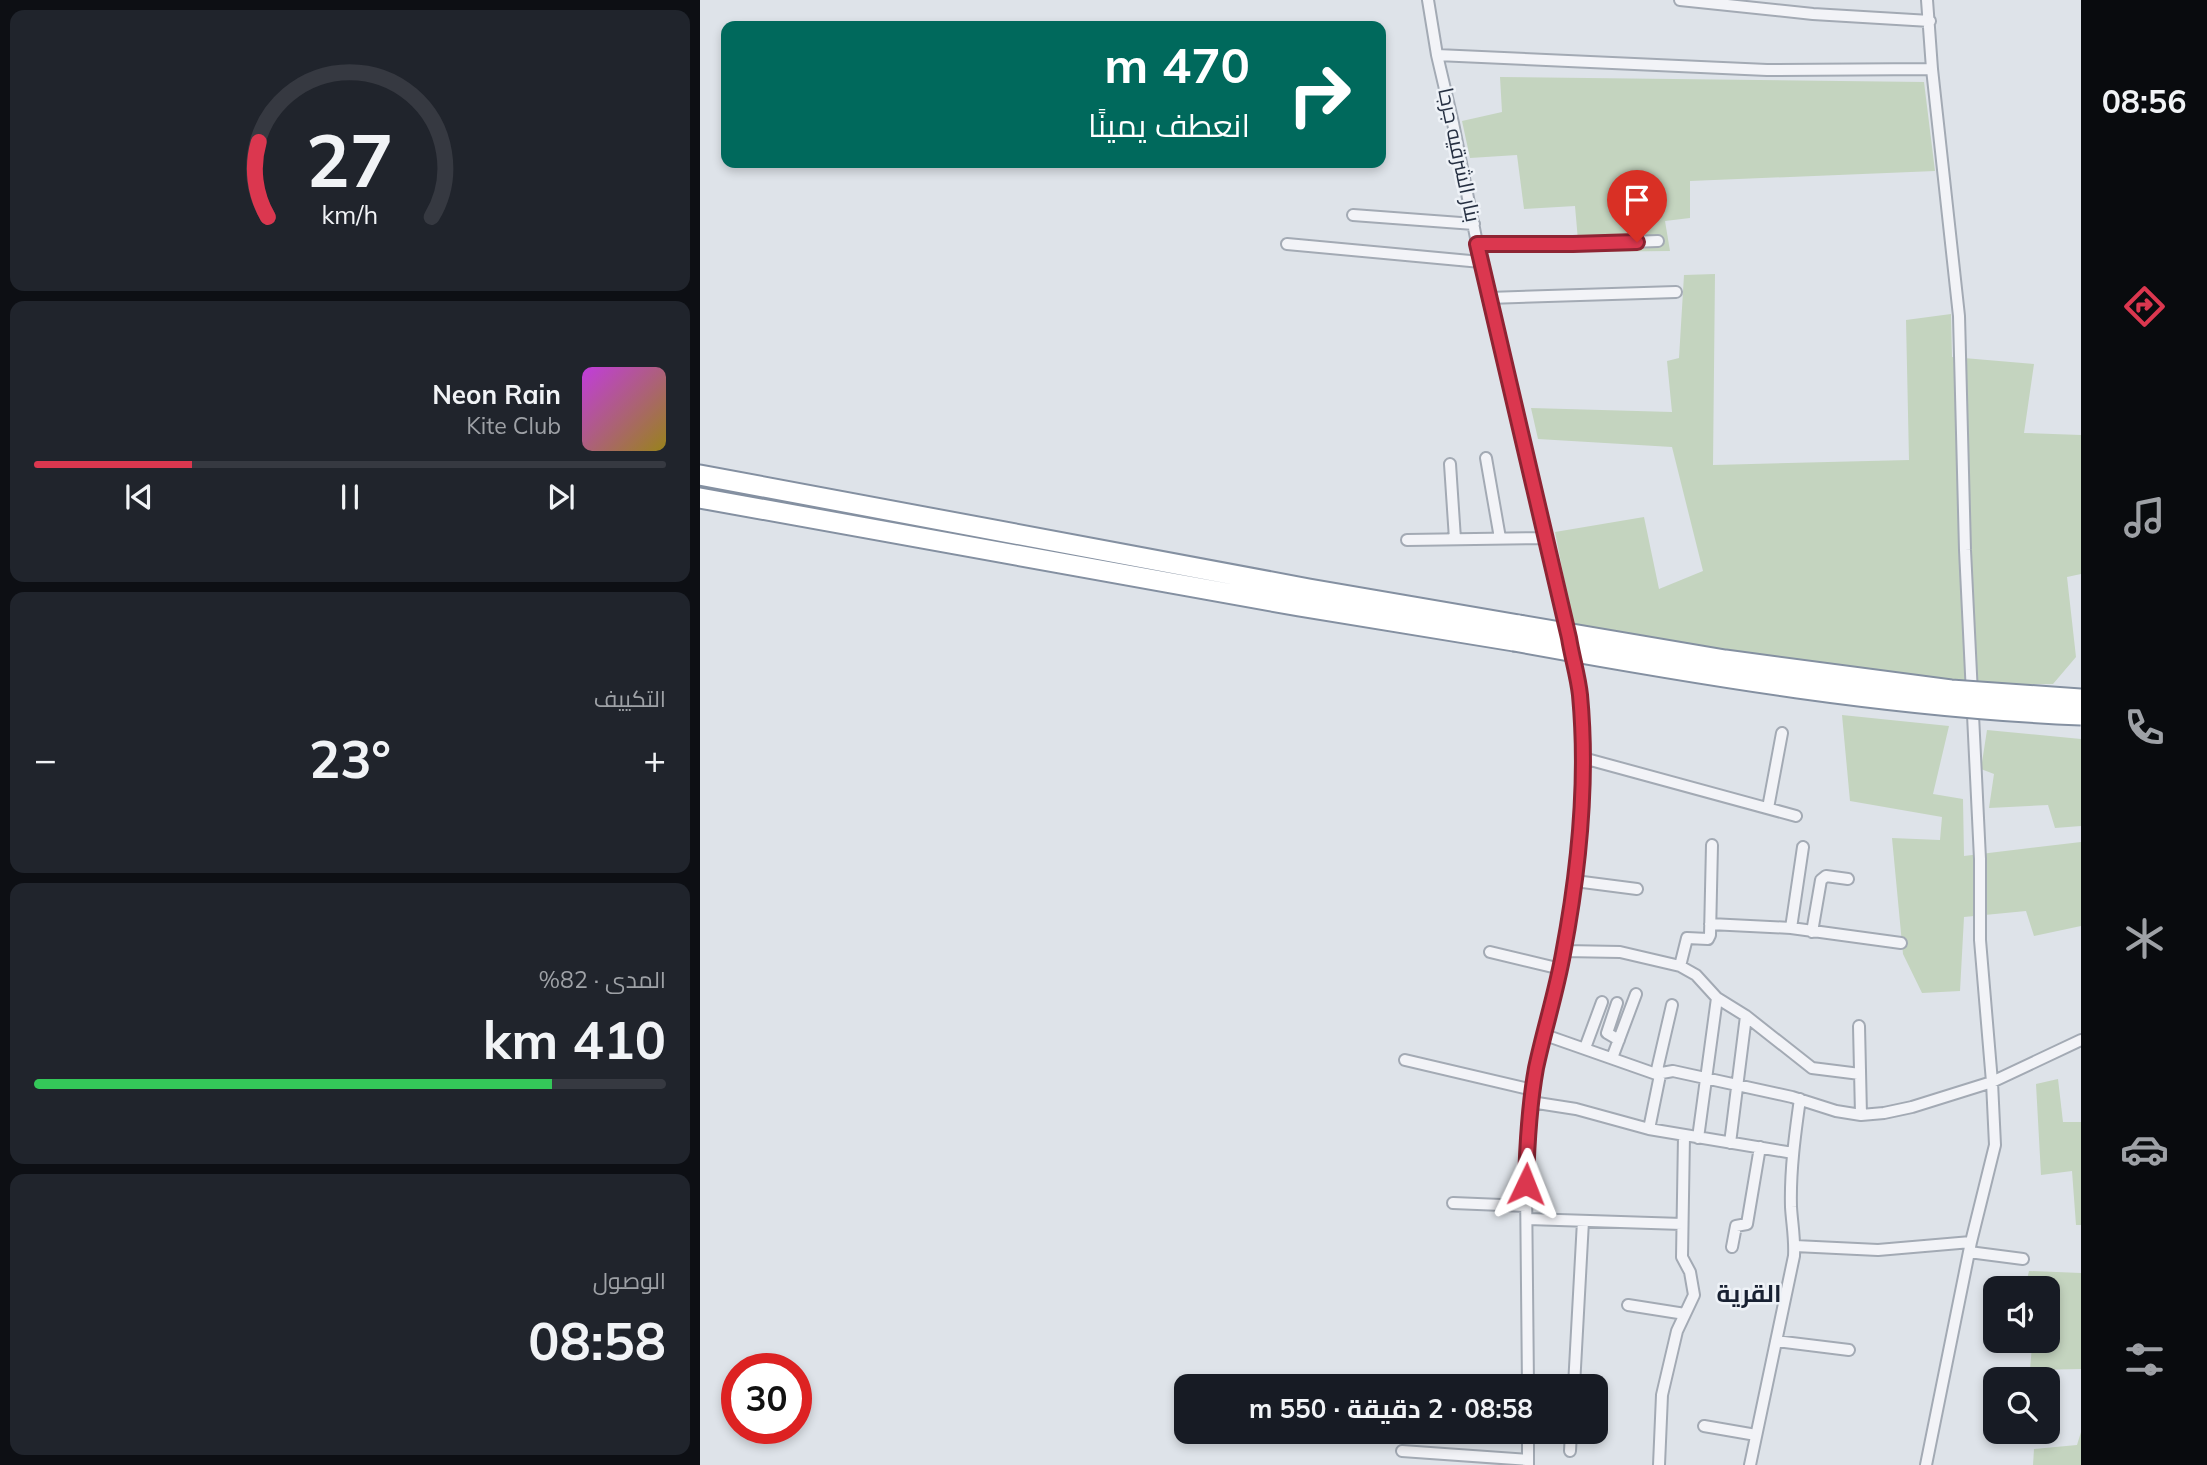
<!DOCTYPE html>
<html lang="ar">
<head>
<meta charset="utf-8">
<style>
  body { margin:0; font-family:Mulish,Cairo,sans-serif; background:#20242c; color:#f1f3f6; direction:rtl; height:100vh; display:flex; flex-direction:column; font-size:26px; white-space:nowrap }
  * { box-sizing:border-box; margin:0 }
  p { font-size:23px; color:#9ea1a6 }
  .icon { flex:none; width:38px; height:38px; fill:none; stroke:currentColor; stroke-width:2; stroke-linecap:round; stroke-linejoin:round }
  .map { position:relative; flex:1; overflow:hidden; direction:ltr }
  .sheet { display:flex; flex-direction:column; gap:10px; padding:10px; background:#0d0f14; width:700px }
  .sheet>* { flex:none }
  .top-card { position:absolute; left:21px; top:21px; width:665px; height:147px; border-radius:14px; box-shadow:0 4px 10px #0003; direction:rtl; background:#00695c; color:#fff; overflow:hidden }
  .buttons { position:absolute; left:1283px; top:1276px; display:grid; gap:14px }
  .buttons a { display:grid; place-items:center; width:77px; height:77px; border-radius:14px; background:#171b24; box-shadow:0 4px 10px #0003; font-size:35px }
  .speed { position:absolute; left:21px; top:1353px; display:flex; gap:14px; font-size:35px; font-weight:700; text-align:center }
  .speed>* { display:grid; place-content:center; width:91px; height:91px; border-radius:50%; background:#171b24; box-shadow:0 4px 10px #0003; line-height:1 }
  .speed .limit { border:10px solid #d22; background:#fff; color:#111 }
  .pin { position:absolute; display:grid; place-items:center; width:60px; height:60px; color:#fff; margin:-72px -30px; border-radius:50% 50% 50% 0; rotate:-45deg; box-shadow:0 0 7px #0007 }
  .pin .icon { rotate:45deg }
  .me { position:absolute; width:77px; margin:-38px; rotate:2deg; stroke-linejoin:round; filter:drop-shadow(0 0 5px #0008) }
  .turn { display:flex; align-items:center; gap:24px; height:147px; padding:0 21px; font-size:32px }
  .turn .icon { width:91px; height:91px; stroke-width:2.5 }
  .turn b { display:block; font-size:49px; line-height:60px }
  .big { font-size:52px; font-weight:700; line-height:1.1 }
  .sheet .tile { flex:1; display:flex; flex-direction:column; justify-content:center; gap:10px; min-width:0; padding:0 24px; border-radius:14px; background:#20242c }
  .sheet .dial { align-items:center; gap:0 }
  .dial svg { height:182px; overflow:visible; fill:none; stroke:#363941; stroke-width:7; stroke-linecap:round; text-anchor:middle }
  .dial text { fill:#f1f3f6; stroke:none }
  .song { display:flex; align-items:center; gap:21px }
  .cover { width:84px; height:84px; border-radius:10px; background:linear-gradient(135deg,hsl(290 70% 55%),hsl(50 70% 35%)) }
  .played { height:7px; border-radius:4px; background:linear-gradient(90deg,#db374f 25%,#363941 25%) }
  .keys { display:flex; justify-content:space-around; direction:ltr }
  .heat { display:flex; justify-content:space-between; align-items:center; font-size:38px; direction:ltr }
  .charge { height:10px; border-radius:5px; background:linear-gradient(90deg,#34c759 82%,#363941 0) }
  .trip { position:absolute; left:474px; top:1374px; width:434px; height:70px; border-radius:14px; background:#171b24; box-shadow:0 4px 10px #0003; font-weight:700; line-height:70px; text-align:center; direction:rtl }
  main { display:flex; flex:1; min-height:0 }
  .tabs { display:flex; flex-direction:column; width:126px; justify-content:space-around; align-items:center; background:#090b0e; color:#9ea1a6 }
  .tabs .icon { width:49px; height:49px }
  .tabs .on { color:#db374f }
  .tabs b { font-size:32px; color:#f1f3f6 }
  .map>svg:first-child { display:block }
  .green { fill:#c4d4bf }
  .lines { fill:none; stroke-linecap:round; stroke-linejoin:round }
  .street-casing { stroke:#a3aab4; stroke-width:14 }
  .highway-casing { stroke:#8490a1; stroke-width:23 }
  .street { stroke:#f2f3f7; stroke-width:10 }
  .highway { stroke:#fff; stroke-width:19 }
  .highway-bridge-casing { stroke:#8490a1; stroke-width:23; stroke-linecap:butt }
  .highway-bridge { stroke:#fff; stroke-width:19 }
  .route-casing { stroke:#8e2433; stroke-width:18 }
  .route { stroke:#db374f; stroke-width:12 }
  .labels { text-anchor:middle; stroke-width:5; stroke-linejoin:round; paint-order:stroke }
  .street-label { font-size:21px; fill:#263042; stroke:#eef2f7 }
  .quarter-label { font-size:24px; font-weight:bold; fill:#182132; stroke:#eef2f7 }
</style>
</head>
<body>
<main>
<nav class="tabs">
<b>08:56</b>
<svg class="icon on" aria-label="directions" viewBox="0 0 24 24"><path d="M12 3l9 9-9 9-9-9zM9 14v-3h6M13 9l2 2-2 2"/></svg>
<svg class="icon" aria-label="music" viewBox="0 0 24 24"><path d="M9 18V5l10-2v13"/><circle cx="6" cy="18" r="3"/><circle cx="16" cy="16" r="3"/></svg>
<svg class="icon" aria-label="phone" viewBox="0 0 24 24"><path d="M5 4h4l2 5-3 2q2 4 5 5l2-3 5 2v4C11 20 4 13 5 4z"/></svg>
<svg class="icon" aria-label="climate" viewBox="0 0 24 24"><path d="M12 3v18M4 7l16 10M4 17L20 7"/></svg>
<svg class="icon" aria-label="car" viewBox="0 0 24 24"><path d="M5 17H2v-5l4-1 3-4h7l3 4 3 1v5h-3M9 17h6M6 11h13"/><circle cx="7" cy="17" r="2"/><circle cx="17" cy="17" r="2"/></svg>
<svg class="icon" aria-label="filters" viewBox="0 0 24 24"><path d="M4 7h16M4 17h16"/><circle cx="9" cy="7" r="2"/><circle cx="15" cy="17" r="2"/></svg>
</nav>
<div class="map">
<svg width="1381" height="1465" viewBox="0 0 1381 1465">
  <rect width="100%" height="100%" fill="#dee3e9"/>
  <path class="green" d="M800 77 1224 82 1235 171 990 181V218L965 221 970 251 879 252 875 206 824 209 817 155 770 158 762 121 802 112Z
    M1015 274 1013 465 1209 460 1206 320 1251 314 1252 357 1334 364 1324 433 1381 435V574L1367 577 1376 657 1353 684 1296 685 1235 680 1039 656 873 625 855 532 944 517 959 589 1003 571 972 447 838 439 831 408 972 412 967 361 979 358 984 275Z
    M1142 715 1249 726 1233 794 1263 799 1264 856 1381 842V926L1334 936 1326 911 1264 917 1260 991 1222 993 1203 954 1192 838 1240 840 1242 817 1150 801Z
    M1287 730 1381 739V826L1355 828 1348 805 1289 808 1294 774 1281 769Z
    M1358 1079 1363 1122H1381V1225H1376L1372 1171 1341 1175 1336 1084Z
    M1329 1271 1381 1273V1369L1330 1370 1332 1345 1299 1343V1340H1348V1288H1325Z
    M1381 1432V1465H1333L1334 1449 1377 1445Z"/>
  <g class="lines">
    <g class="street-casing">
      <path id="street" d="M728 0 737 55 753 123 788 298 869 638 879 692 883 778 875 881 864 951 836 1068 828 1120 826 1184 828 1386
        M980 0 1113 14 1230 21
        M737 55 1067 70 1232 69
        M653 215 774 224
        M587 244 781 262
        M777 244H873L958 241
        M788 298 976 292
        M786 458 800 538
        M750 464 755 539
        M707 540 846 538
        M883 758 1096 816
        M1068 808 1082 733
        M875 881 937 889
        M1010 924 1091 928 1201 943
        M1091 928 1103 847
        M1112 932 1121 880 1126 876 1148 879
        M864 951 920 952 980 966 996 975 1017 998 1046 1016 1112 1068 1160 1074
        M790 952 861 969
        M980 966 987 938 1008 939 1010 935 1012 845
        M917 1003 907 1033 919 1040
        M1159 1026 1161 1115
        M845 1035 956 1074 973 1071 1092 1097 1136 1111 1161 1115 1184 1113 1212 1107 1292 1082 1381 1040
        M885 1048 902 1002
        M912 1058 936 994
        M705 1060 833 1090
        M956 1074 972 1005
        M831 1102 876 1109 949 1129 1093 1153
        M949 1129 960 1075
        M998 1138 1017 998
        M1030 1143 1046 1016
        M753 1203 826 1206
        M828 1219 982 1224
        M1095 1246 1178 1250 1271 1242
        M1032 1247 1036 1226 1047 1224 1060 1147
        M1269 1252 1323 1259
        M928 1305 985 1314
        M1076 1341 1149 1350
        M874 1386 883 1221
        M1004 1426 1056 1435
        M828 1432V1465
        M702 1451 828 1460
        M870 1451 871 1432
        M959 1465 962 1395 977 1331 994 1295 990 1272 982 1257 984 1136
        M1050 1465 1094 1256C1095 1238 1092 1224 1091 1207 1090 1171 1095 1134 1100 1099
        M1226 1465 1271 1242 1295 1145 1292 1082 1280 940V859L1265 550 1259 316 1232 69 1227 0"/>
    </g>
    <g class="highway-casing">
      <path id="highway" d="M0 475 609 589 819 625
        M0 498 599 606 814 641"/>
    </g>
    <use href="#street" class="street"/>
    <use href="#highway" class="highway"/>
    <g class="highway-bridge-casing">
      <path id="highway-bridge" d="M819 625 1025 660 1251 690 1381 699
        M814 641C1001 675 1191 707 1381 715"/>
    </g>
    <use href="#highway-bridge" class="highway-bridge"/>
  </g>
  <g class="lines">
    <g class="route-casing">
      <path id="route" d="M826 1184C827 1145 829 1107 836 1068 844 1030 856 993 863 954 879 870 888 781 880 695 878 676 872 657 869 638L777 244H873L937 242"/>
    </g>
    <use href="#route" class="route"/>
  </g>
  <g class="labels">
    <g class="street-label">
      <text transform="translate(759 155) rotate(78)" y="7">بنار الشرقيه جرجا</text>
    </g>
    <g class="quarter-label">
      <text x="1049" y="1302">القرية</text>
    </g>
  </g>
</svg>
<div class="buttons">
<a><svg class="icon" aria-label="sound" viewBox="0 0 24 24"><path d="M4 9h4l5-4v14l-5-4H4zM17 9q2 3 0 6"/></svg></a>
<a><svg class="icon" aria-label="search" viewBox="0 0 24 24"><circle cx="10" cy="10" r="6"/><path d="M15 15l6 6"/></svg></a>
</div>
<div class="speed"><div class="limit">30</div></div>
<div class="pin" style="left:937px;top:242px;background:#d93025"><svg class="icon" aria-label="arrive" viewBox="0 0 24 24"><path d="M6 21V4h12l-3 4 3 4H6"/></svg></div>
<svg class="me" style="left:826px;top:1184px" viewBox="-20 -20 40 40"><path d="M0-17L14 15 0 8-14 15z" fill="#db374f" stroke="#fff" stroke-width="4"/></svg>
<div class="trip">08:58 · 2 دقيقة · 550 m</div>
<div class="top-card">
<div class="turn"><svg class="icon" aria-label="right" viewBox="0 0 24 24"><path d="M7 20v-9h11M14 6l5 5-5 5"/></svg><div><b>470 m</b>انعطف يمينًا</div></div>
</div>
</div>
<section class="sheet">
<div class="tile dial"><svg viewBox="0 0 100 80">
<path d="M14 69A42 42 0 1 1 86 69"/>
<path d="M14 69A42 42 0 0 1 10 36" stroke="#db374f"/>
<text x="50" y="56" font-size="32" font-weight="700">27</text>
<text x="50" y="72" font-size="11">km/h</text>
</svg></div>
<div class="tile">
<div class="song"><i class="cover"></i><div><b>Neon Rain</b><p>Kite Club</p></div></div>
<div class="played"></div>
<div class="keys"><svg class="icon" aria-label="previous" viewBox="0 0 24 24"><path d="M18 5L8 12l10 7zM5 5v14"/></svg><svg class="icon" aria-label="pause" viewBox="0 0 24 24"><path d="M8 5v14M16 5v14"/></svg><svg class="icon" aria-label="next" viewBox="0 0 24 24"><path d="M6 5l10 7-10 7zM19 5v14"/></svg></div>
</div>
<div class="tile"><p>التكييف</p>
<div class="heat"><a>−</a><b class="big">23°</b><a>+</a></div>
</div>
<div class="tile"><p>المدى · 82%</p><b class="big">410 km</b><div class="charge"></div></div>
<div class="tile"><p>الوصول</p><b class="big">08:58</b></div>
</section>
</main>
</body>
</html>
